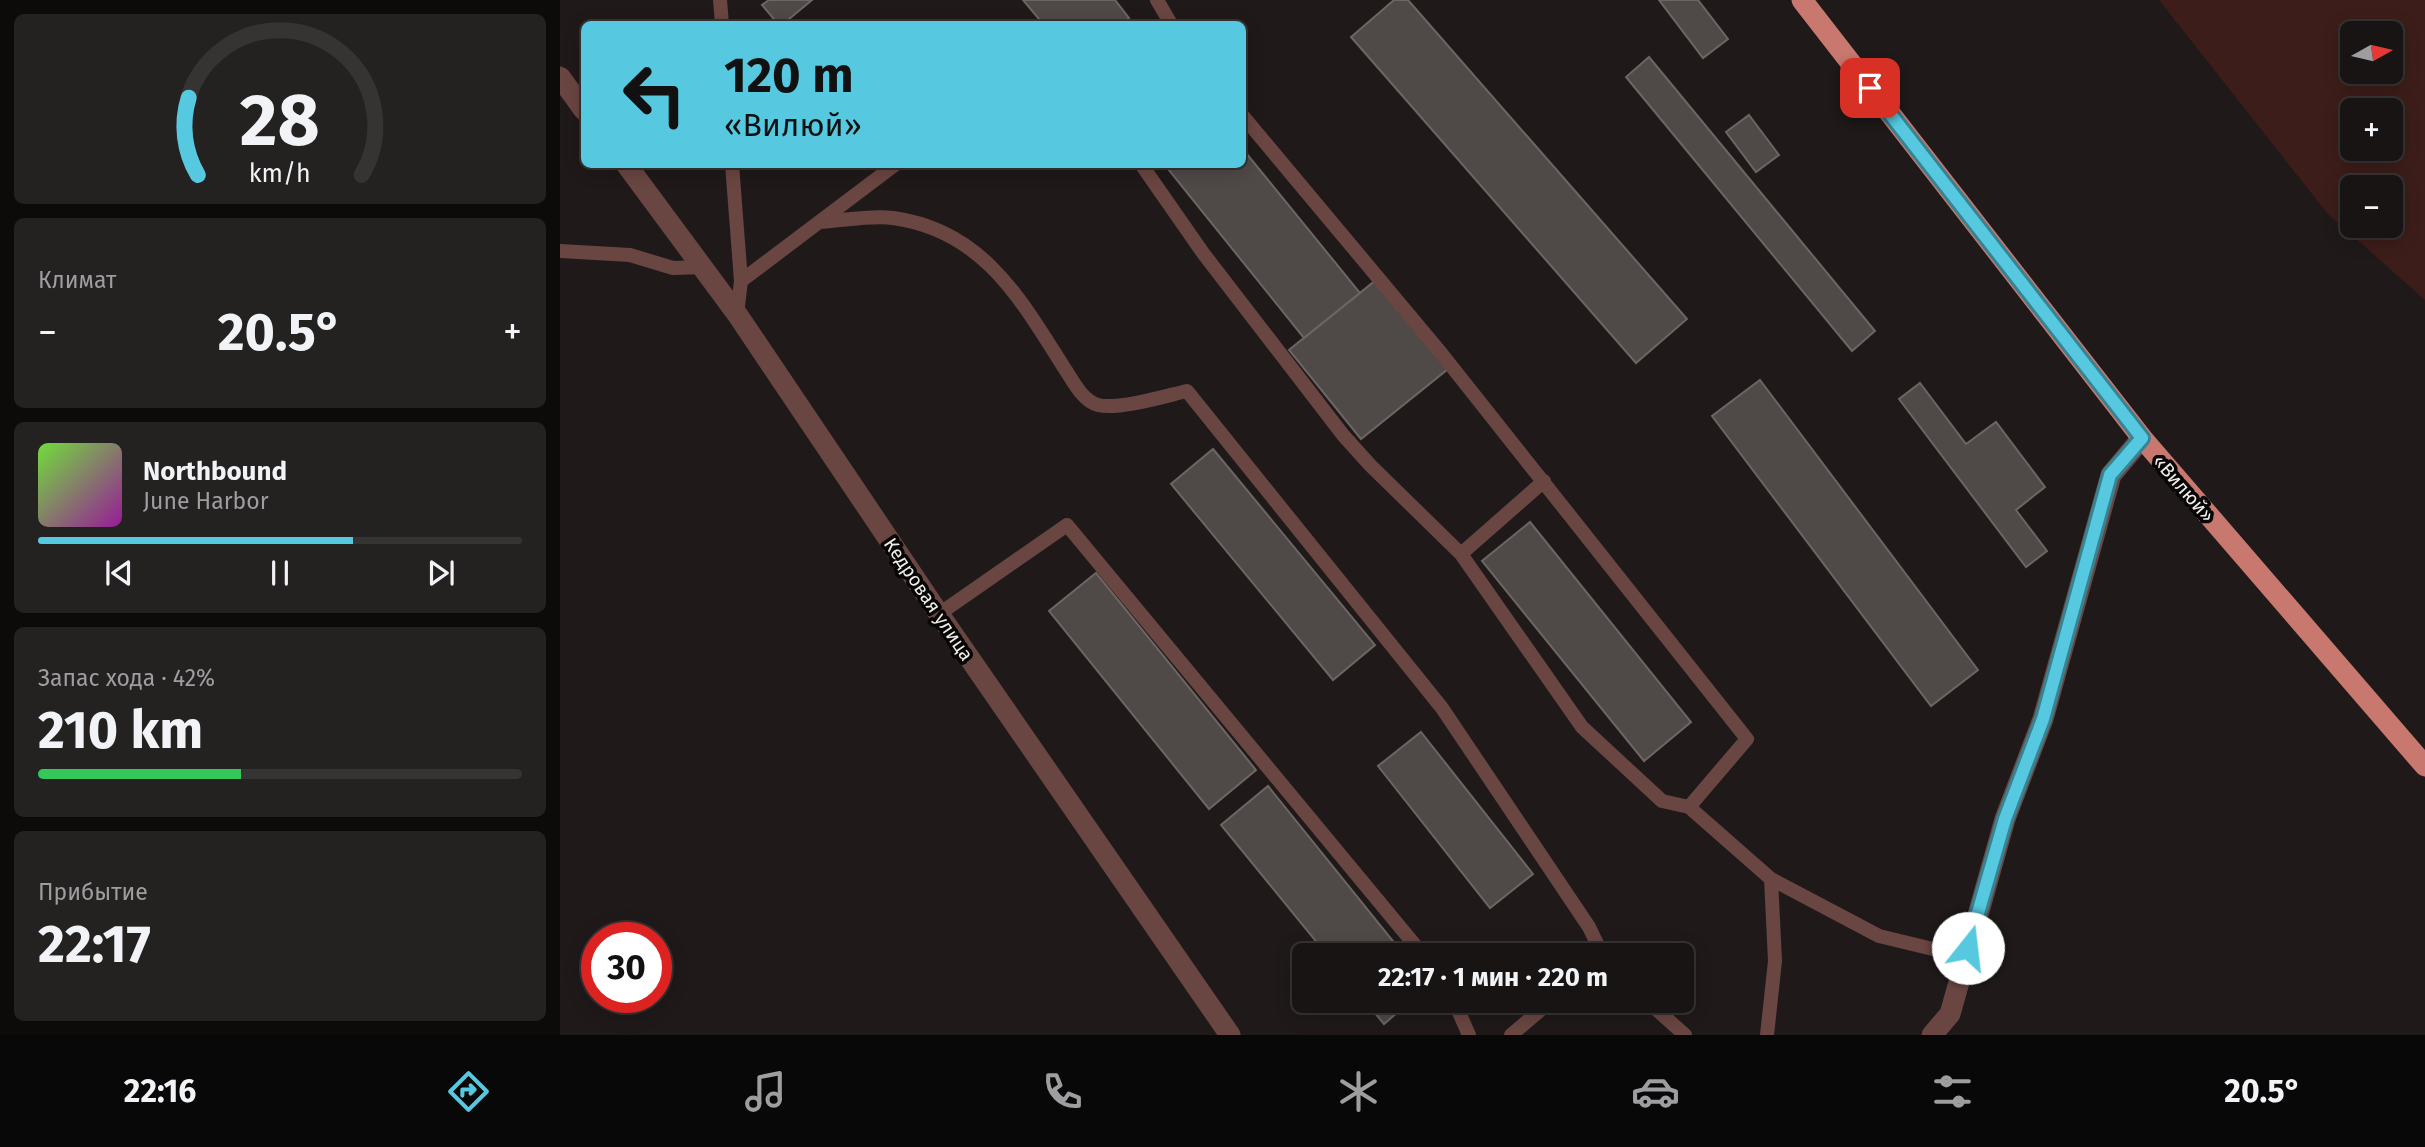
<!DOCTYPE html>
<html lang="ru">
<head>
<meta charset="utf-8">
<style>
  body { margin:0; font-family:"Fira Sans",sans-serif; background:#242121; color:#f1f3f6; height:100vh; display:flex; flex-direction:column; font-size:26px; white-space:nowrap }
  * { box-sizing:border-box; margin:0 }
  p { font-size:23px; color:#9e9ea0 }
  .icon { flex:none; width:38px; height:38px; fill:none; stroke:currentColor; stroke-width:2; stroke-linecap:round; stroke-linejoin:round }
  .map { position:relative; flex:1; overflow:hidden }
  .details { display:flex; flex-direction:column; gap:14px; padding:14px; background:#0d0b0a; width:560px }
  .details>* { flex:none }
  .top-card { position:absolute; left:21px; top:21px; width:665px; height:147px; border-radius:10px; box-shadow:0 4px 18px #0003,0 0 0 2px #363333; background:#56c9e1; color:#111; overflow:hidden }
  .needle { width:46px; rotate:82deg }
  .buttons { position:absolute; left:1780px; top:21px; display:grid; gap:14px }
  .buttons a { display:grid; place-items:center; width:63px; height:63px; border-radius:10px; background:#171413; box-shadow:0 4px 18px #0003,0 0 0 2px #363333; font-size:35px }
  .speed { position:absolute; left:21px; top:922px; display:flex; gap:14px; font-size:35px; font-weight:700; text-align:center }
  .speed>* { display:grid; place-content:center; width:91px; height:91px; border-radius:50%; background:#171413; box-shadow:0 4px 18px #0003,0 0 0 2px #363333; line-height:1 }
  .speed .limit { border:10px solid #d22; background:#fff; color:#111 }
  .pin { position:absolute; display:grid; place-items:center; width:60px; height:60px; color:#fff; margin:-30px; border-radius:14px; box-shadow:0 4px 10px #0006 }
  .me { position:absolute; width:77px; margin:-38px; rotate:16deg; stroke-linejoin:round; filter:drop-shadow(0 0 5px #0008) }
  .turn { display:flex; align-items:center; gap:24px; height:147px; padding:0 28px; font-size:32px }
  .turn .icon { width:91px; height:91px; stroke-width:2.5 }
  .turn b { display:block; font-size:49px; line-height:60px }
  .big { font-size:52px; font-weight:700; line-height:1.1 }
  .details .tile { flex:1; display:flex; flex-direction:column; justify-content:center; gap:10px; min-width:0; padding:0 24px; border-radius:10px; background:#242121 }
  .details .dial { align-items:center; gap:0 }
  .dial svg { height:182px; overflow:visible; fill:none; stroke:#363333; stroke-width:7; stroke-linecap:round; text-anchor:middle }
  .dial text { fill:#f1f3f6; stroke:none }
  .song { display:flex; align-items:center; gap:21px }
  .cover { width:84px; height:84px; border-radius:10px; background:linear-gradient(135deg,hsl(100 70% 55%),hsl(300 70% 35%)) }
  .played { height:7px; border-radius:4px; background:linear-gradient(90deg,#56c9e1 65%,#363333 65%) }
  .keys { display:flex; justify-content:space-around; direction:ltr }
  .heat { display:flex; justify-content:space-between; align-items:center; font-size:38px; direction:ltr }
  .charge { height:10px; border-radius:5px; background:linear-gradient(90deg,#34c759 42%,#363333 0) }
  .trip { position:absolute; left:732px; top:943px; width:402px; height:70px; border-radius:10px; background:#171413; box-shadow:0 4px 18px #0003,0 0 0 2px #363333; font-weight:700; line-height:70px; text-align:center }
  .tabs { display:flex; height:112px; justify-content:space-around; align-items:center; background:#090808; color:#9e9ea0 }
  .tabs .icon { width:49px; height:49px }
  .tabs .active { color:#56c9e1 }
  .tabs b { font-size:32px; color:#f1f3f6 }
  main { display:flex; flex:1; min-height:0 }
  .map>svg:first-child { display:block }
  .green { fill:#3c1d19; fill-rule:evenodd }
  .building { fill:#4f4948; stroke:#6c6564; stroke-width:2 }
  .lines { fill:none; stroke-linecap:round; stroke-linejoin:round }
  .service { stroke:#6a4642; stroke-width:14 }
  .minor { stroke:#6a4642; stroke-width:21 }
  .tertiary { stroke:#6a4642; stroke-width:21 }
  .trunk { stroke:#c8786e; stroke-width:21 }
  .route-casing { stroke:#388392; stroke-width:18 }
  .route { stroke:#56c9e1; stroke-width:12 }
  .labels { text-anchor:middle; stroke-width:7; stroke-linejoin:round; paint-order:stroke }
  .street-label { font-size:19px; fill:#f1eded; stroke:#070605 }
</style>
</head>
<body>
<main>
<section class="details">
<div class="tile dial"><svg viewBox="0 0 100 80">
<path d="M14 69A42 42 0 1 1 86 69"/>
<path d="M14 69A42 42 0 0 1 10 35" stroke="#56c9e1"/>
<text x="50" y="56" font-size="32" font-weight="700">28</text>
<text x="50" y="72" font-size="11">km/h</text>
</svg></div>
<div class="tile"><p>Климат</p>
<div class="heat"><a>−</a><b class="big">20.5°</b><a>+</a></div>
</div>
<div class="tile">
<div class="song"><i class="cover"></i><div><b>Northbound</b><p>June Harbor</p></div></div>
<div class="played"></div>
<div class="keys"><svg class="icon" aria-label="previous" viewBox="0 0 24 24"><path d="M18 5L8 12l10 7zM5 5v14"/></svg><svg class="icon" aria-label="pause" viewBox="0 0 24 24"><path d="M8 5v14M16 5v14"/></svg><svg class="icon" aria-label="next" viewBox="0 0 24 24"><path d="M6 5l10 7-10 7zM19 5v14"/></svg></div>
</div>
<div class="tile"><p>Запас хода · 42%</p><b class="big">210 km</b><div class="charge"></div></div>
<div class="tile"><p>Прибытие</p><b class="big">22:17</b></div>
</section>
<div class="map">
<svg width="1865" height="1035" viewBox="0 0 1865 1035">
  <rect width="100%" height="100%" fill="#1f1a19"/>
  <path class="green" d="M1599 0H1865V300L1767 213ZM1792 33H1830V72H1792ZM1792 110H1830V149H1792ZM1792 187H1830V226H1792Z"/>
  <path class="building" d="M209 0H252L223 24H218L202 5Z
    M463 0H555L569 18 560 24H483Z
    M834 0H848L1127 319 1076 363 791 37Z
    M1099 0H1138L1168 39 1143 58Z
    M1089 57 1315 331 1292 351 1066 77Z
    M1189 115 1219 155 1196 172 1166 132Z
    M682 148 800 293 744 338 604 164H682Z
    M816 280 888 369 801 439 729 350Z
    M1200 380 1418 670 1371 706 1152 416Z
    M1360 383 1406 444 1436 422 1485 487 1456 510 1487 551 1466 567 1339 399Z
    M653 449 815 645 773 680 611 484Z
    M970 522 1131 722 1084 761 922 561Z
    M536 573 696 770 649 809 489 611Z
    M861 732 973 874 930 908 818 766Z
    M708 786 845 956H768L661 825Z
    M805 1001H851L824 1024Z"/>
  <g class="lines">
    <path class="service" d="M160 0 162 24
      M597 0 611 24
      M172 164 181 281
      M581 164 643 253 783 435 810 465 901 554 1022 727 1102 801 1129 807 1187 739 881 353 682 115
      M259 222C281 221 311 215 333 218 422 230 460 298 503 366 512 379 522 401 538 405 559 410 605 396 627 391L882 708 1029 927 1043 956
      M0 251 70 255 113 268 145 267
      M177 314 181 281 336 164
      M901 554 984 481
      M379 614 507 525 864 956
      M1129 807 1211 879 1215 961 1207 1035
      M1211 879 1319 936 1377 950 1408 948
      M894 1001 909 1035
      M1087 1001 1125 1035
      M951 1035 991 1001"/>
    <path class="minor" d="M1372 1035 1390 1014 1445 819 1483 719 1551 475 1582 438"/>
    <path class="tertiary" d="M0 77 24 110
      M66 164 177 314 379 614 670 1035"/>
    <path class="trunk" d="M1242 0 1582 438 1865 766"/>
  </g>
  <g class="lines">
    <g class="route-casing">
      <path id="route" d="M1310 88 1582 438 1550 475 1483 719 1445 819 1408 948"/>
    </g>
    <use href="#route" class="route"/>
  </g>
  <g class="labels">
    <g class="street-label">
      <text transform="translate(1624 488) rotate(49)" y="7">«Вилюй»</text>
      <text transform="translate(369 599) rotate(56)" y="7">Кедровая улица</text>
    </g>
  </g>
</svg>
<div class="buttons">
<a><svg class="needle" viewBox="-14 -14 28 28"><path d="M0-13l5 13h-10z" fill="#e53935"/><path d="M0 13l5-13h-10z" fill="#9e9ea0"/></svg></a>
<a>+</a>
<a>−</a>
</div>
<div class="speed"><div class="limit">30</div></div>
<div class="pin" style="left:1310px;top:88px;background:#d93025"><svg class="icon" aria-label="arrive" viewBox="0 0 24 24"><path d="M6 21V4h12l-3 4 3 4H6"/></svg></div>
<svg class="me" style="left:1408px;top:948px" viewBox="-20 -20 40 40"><circle r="19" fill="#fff"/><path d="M0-13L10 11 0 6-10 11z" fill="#56c9e1"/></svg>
<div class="trip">22:17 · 1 мин · 220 m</div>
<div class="top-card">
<div class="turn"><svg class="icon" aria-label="left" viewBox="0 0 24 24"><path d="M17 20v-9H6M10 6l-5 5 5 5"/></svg><div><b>120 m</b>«Вилюй»</div></div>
</div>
</div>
</main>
<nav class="tabs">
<b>22:16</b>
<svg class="icon active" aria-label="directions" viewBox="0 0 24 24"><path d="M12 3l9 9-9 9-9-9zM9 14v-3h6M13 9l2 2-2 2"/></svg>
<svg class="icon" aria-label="music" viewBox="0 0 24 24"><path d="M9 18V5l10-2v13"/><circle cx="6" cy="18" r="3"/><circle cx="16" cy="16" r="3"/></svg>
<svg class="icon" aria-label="phone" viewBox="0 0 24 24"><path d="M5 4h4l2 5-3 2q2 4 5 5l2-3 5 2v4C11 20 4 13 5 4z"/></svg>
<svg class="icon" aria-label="climate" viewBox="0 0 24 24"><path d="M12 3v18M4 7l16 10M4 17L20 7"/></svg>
<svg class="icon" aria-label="car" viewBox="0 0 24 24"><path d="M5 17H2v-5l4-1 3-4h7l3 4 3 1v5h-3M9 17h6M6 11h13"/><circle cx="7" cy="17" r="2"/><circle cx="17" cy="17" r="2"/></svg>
<svg class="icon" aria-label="filters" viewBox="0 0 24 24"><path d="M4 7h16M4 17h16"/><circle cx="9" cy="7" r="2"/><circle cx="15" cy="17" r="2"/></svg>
<b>20.5°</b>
</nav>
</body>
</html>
